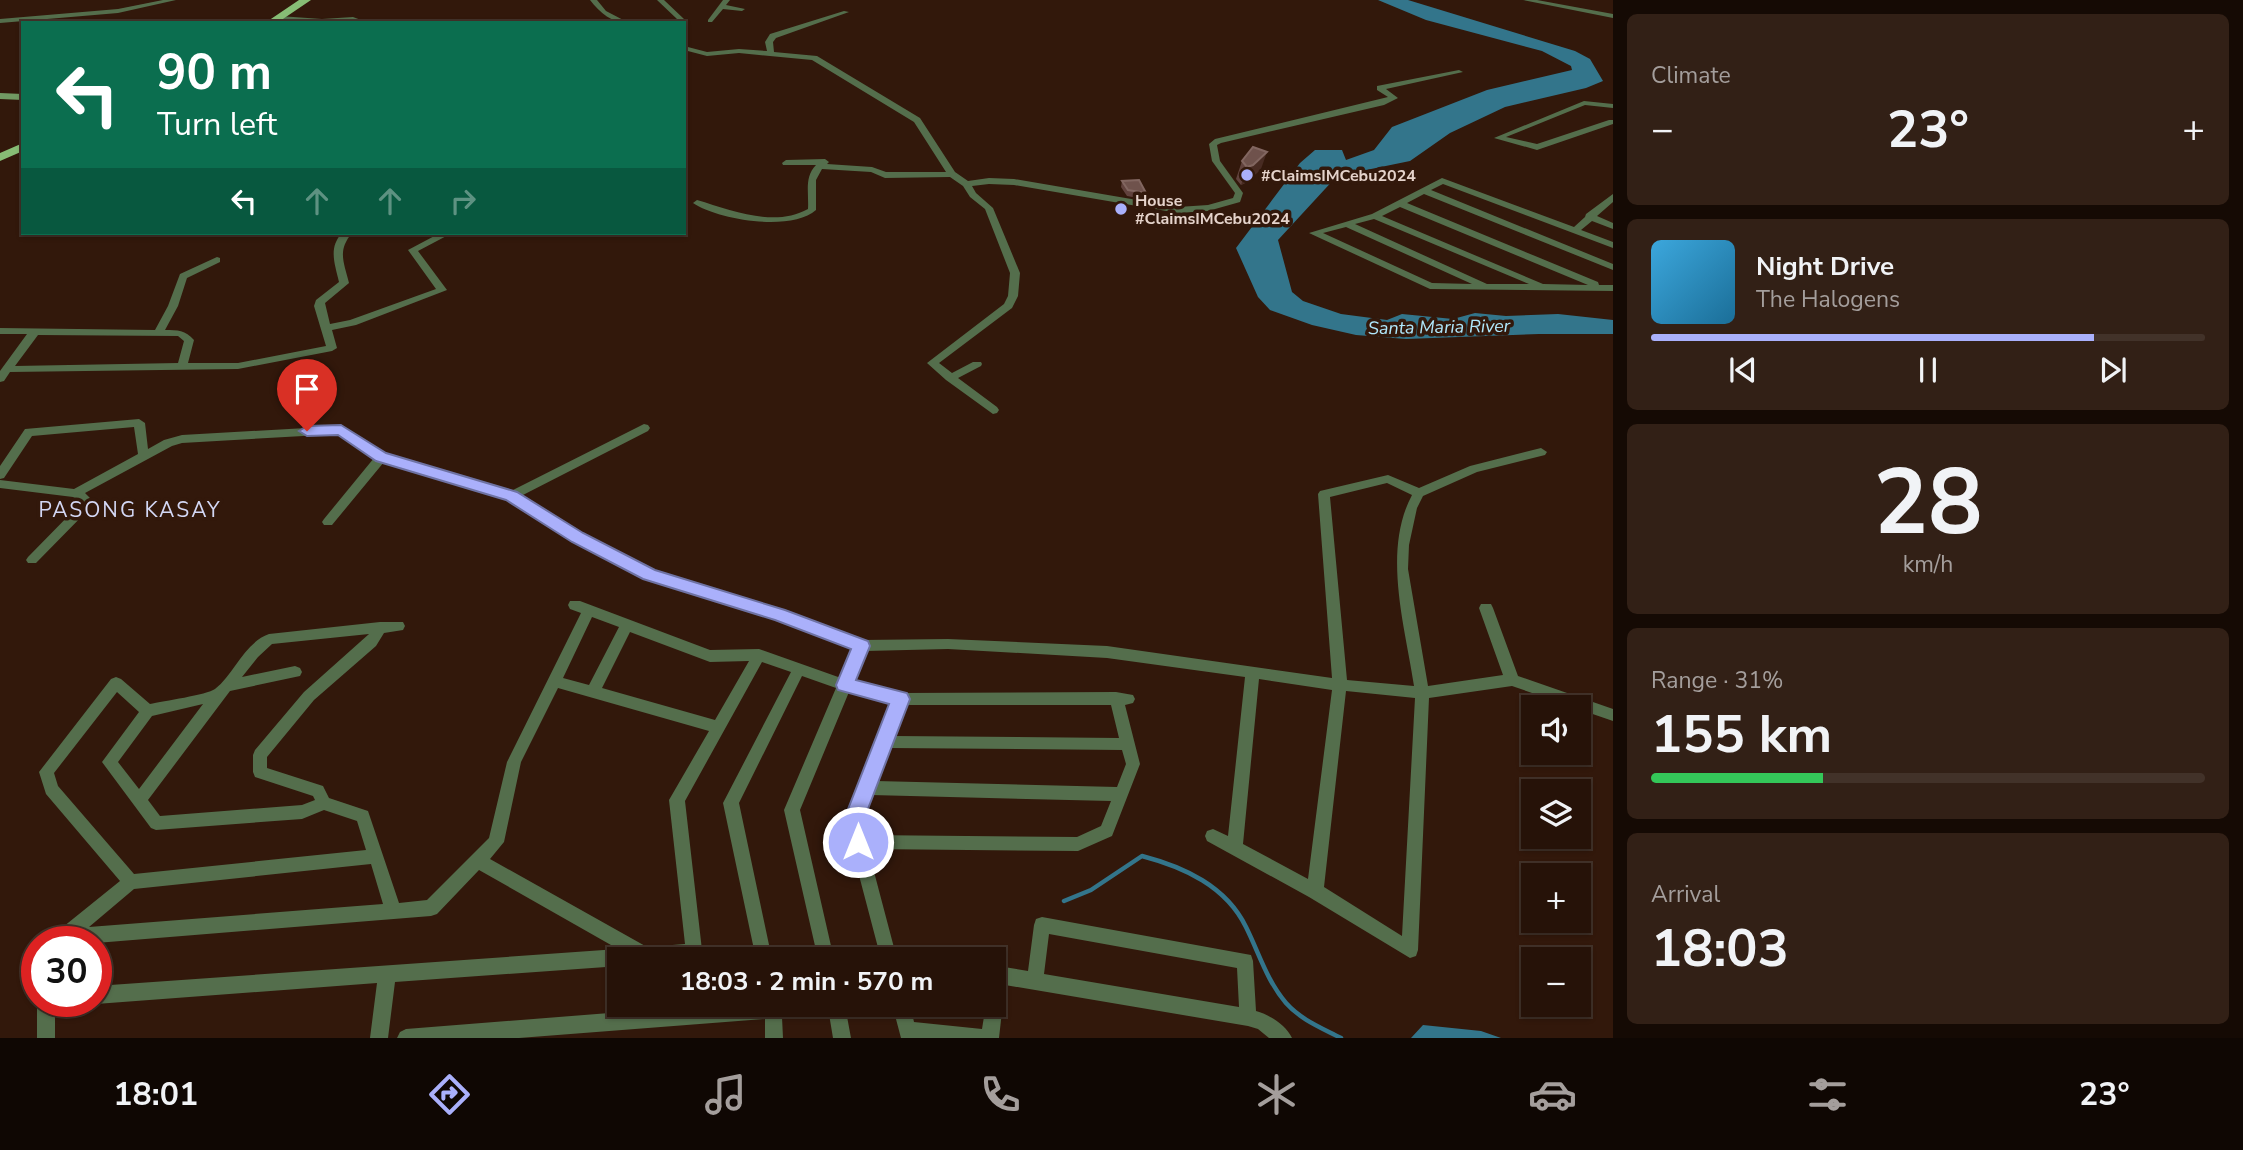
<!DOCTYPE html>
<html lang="en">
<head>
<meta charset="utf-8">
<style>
  body { margin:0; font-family:"Nunito Sans",sans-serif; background:#322016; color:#f1f3f6; height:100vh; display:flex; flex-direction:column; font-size:26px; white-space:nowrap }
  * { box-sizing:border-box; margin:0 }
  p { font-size:23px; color:#a49e9c }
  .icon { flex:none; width:38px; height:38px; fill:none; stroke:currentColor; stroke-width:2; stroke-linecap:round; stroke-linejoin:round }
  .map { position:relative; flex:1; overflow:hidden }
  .panel { display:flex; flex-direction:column; gap:14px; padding:14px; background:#150a04; width:630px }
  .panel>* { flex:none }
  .guide { position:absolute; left:21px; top:21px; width:665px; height:214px; border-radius:0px; box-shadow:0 2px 5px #0004,0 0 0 2px #423229; background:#0b6e4f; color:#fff; overflow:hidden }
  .tools { position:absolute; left:1521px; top:695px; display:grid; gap:14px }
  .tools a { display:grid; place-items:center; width:70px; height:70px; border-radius:0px; background:#261208; box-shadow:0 2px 5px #0004,0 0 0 2px #423229; font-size:35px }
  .speed { position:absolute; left:21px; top:926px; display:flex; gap:14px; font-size:35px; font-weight:700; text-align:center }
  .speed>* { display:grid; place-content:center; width:91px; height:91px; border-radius:50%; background:#261208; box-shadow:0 2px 5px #0004,0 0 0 2px #423229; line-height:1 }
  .speed .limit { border:10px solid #d22; background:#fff; color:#111 }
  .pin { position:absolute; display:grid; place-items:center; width:60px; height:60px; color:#fff; margin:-72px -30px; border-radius:50% 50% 50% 0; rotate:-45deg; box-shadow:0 0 7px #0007 }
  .pin .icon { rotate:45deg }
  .me { position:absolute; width:77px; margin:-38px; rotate:0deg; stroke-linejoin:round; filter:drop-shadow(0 0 5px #0008) }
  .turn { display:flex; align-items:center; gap:24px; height:147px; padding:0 21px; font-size:32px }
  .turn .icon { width:91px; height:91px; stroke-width:2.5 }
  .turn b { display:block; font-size:49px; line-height:60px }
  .lanes { display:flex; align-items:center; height:66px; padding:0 21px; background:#0003; justify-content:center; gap:35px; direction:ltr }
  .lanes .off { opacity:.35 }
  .big { font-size:52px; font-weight:700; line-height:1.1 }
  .panel .card { flex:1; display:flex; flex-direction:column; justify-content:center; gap:10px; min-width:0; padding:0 24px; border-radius:10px; background:#322016 }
  .panel .dial { align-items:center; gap:0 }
  .dial b { font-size:91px; line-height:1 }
  .song { display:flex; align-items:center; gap:21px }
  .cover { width:84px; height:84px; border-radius:10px; background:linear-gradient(135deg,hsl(200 70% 55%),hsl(200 70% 35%)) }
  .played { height:7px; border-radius:4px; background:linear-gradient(90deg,#aab0fb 80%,#423229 80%) }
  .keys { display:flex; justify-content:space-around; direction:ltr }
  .heat { display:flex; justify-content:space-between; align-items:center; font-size:38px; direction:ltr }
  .charge { height:10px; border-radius:5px; background:linear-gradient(90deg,#34c759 31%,#423229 0) }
  .trip { position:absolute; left:607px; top:947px; width:399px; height:70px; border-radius:0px; background:#261208; box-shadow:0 2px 5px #0004,0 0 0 2px #423229; font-weight:700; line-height:70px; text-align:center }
  .tabs { display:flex; height:112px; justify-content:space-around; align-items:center; background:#0f0703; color:#a49e9c }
  .tabs .icon { width:49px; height:49px }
  .tabs .on { color:#aab0fb }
  .tabs b { font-size:32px; color:#f1f3f6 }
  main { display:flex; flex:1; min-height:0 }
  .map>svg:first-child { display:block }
  .water { fill:#33758b }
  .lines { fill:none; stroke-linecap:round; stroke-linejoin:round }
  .stream { stroke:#33758b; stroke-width:4.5 }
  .street { fill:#546e4c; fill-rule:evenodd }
  .secondary { fill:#719a63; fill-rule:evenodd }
  .primary { fill:#87bd75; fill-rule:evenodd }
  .wall { fill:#61423d }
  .shaded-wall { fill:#482b22 }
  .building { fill:#6f524c; stroke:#826660; stroke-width:2 }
  .route { fill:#aab0fb; stroke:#6e72a3; stroke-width:2 }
  .poi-dot { fill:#aab0fb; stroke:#32180b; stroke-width:2.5 }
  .labels { text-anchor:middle; stroke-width:7; stroke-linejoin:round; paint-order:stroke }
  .far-poi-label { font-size:16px; font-weight:bold; fill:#e5d3cb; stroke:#32180b; text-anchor:start }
  .far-water-label { font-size:18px; font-style:italic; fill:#b0e7fb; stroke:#32180b }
  .neighbourhood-label { font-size:21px; letter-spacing:2px; fill:#d3d7f4; stroke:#32180b }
</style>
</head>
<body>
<main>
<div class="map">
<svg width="1613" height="1038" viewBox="0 0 1613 1038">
  <rect width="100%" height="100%" fill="#32180b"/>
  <path class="water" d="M1378 0H1408L1575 51 1590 59 1603 81 1586 88 1505 107 1450 133 1410 161 1337 176 1278 240 1292 292 1303 301 1341 314 1387 320 1402 314 1453 319 1475 313 1506 316 1558 314 1613 320V334H1539L1406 339 1356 335 1312 325 1270 310 1258 297 1236 248 1300 163 1315 150H1342L1346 160 1374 150 1392 127 1487 90 1572 70 1571 66 1542 51 1426 20Z
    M1423 1025 1481 1031 1501 1038H1411Z"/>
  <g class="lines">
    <path class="stream" d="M1064 901 1091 890 1142 856C1184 867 1226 886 1246 927 1259 953 1267 981 1286 1003 1301 1020 1322 1028 1341 1038"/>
    <path class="street" d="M163 0H176L118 13 0 23V19L118 9Z
      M590 0H597L606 11 629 23C612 23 600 13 590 0Z
      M657 0H664L684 19V21L670 23 677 19Z
      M723 0H730L726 5 745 9 742 11 723 9 712 22H708V20Z
      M1523 0H1537L1613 14V18Z
      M844 11 849 12 776 38 773 42 774 52 817 56 920 118 955 172 968 181 989 178 1014 179 1178 207 1208 205 1233 198 1235 193 1212 161 1209 144 1215 139 1388 97 1377 90V86L1459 70 1463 72 1386 89 1398 98 1384 105 1221 143 1217 145 1220 161 1243 193 1240 202 1208 211 1178 213 1014 185 989 184 972 186 976 193 993 208 1020 273 1018 296 1012 308 939 363 952 373 973 362H981L982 364 981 366 958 378 997 407 999 410 997 413 993 414 946 380 927 363 1004 304 1008 296 1010 273 985 209 970 197 963 186 950 177 885 178 871 172 822 169 816 180V210C791 232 718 220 693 203L697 200C731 210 774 228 808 209 809 193 804 177 816 165H783L782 163 786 160 825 159 829 162 827 164 872 167 886 172H946L914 122 812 60 739 53 707 56 684 50V46L707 52 739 49 767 51 765 42 770 34Z
      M279 16 322 19 353 17 369 23 353 21 317 23 277 19V17Z
      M1584 101 1613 104V108L1585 105 1506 137 1537 144 1609 120H1613V124L1537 150 1494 138Z
      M1442 178 1574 227 1585 217 1586 214 1613 194V202L1597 216 1613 223V229L1592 221 1581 230 1613 242V248L1443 184 1431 190 1613 264V270L1424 194 1407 203 1598 282 1599 285H1613V291L1430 289 1309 233 1372 214ZM1400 207 1588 285 1543 284 1382 216ZM1374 219 1529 284H1487L1355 224ZM1346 227 1472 284 1432 283 1323 233Z
      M342 233H352C337 251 344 262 349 283L325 303 330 324 350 320 436 289 408 250 440 233H452L418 251 447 290 356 325 332 330 337 348 332 351 238 369 10 372 4 381 0 382V371L27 334H0V328L155 330 168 306 180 274 217 257 220 258V262L187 278 178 306 165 330C178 330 185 330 194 340L188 363H238L326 346 314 306 316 300 339 282C335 264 328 248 342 233ZM38 335 178 336 184 341 178 363 15 366Z
      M139 419 145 423 148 449 164 440 182 435 341 426 385 454 511 491 644 424 648 425 650 428 648 431 521 496 581 535 653 571 784 611 861 640 948 639 1107 646 1332 678 1318 494 1320 491 1388 475 1419 488 1470 466 1541 448 1547 452 1545 455 1477 472 1423 496 1417 508 1409 545 1408 569 1428 686 1503 675 1479 608 1481 604H1491L1493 608 1518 676 1613 709V721L1578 709V707H1573L1512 686 1429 698 1418 950 1416 956 1410 958 1309 897 1207 841 1205 836 1207 831 1213 829 1228 836 1245 677 1107 658 948 649 866 651 853 681 901 693 1116 692 1133 695 1135 699 1133 703 1125 705 1140 764 1112 836 1078 851 868 849 897 959H881L845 822 892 703 849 692 800 810 834 959H818L784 810 836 688 802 676 739 803 772 959H756L723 803 791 672 762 662 685 801 703 959H620V966L395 982 388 1038H370L377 983 96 1004 90 1001H96V986L618 949 479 870 437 914 431 916 96 943 56 942 55 938 58 931 120 881 46 794 39 772 111 679 116 677 121 679 150 704C163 701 207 695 215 689 235 673 244 643 269 634L380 622H403L405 626 403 630 384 633 376 646 314 700 267 757V768L323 786 329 798 368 811 399 903 427 900 489 838 507 762 581 613 570 609 568 605 570 601H580L710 650 759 649 841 678 853 649 775 619 644 578 573 541 508 499 384 462 332 525H324L322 522 324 519 374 458 339 434 182 443 172 446 85 493 90 498 92 505 90 508 36 563H28L26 560 28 557 80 504 79 500 73 497 0 488V480L74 489 138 454 134 427 32 436 4 478 0 479V466L25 429ZM1387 483 1412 495C1382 551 1405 626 1414 686L1347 680 1330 497ZM592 617 619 627 589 685 563 678ZM630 632 710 662 749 661 715 720 602 688ZM369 634 304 692 255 750 253 755V772L255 777 313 796 315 800 302 805 160 816 148 800 230 691 300 676 302 672 300 668 295 666 242 677 258 657 272 644ZM1259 679 1332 690 1308 879 1243 844ZM558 688 709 731 669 800 685 944 647 947 490 859 504 842 521 762ZM1346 691 1415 698 1402 936 1324 887ZM117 692 139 712 102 762 151 828 156 830 302 819 324 810 357 821 366 850 134 874 58 786 54 773ZM203 704 139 789 118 762 152 716ZM906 705H1111L1119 738 894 736ZM889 748 1122 750 1126 764 1117 787 876 781ZM871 795 1111 801 1101 826 1077 837 864 835 861 822ZM371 864 383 904 89 927 134 889Z
      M1042 917 1251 955 1253 961 1256 1011C1270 1015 1286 1025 1292 1038H1269L1258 1029 1248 1026 1005 985 999 1038H901L892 1004H910L914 1022 982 1029 986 1004H994V968L998 966 1028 971 1034 925 1036 919ZM1049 934 1237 968 1239 1007 1044 974Z
      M37 1001H55V1038H37Z
      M724 1004H851L849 1010 846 1011 851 1038H833L829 1014 782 1017 783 1038H765V1019L519 1038H397L400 1032 406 1029Z"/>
    <path class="secondary" d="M0 93 23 94V100L0 99Z"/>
    <path class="primary" d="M299 0H311L277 23H265Z
      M23 143V151L0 161V153Z"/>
  </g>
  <path class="wall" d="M1242 161 1261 169 1247 182 1241 185 1236 179Z
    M1122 181 1146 193 1144 199 1127 196 1121 187Z"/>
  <path class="shaded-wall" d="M1267 152 1261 169 1247 182 1241 185 1247 167Z"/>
  <path class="building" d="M1253 147 1267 152 1253 165 1247 167 1242 161Z
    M1139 180 1146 193 1128 190 1122 181Z"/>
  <path class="route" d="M341 425 386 453 517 492 583 533 655 570 785 610 868 641 870 646 856 680 907 693 910 699 863 822 868 842 865 848 858 851 851 848 843 822 889 704 838 690 836 685 851 649 775 620 643 579 572 542 506 500 376 461 338 435 307 436 299 431 307 426Z"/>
  <g class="poi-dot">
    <circle cx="1247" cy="175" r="7"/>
    <circle cx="1121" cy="209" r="7"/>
  </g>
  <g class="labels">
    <g class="far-poi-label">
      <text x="1261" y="181">#ClaimsIMCebu2024</text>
      <text x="1135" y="206">House<tspan x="1135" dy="18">#ClaimsIMCebu2024</tspan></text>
    </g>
    <g class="far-water-label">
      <text transform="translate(1439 327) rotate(-1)" y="6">Santa Maria River</text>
    </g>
    <g class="neighbourhood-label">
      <text x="130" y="517">PASONG KASAY</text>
    </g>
  </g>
</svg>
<div class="tools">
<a><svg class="icon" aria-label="sound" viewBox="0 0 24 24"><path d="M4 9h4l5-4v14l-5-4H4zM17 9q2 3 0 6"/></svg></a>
<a><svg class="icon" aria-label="layers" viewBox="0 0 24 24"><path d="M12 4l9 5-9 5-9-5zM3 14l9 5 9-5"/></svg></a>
<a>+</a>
<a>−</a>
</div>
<div class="speed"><div class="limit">30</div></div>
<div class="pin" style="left:307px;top:431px;background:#d93025"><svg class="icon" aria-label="arrive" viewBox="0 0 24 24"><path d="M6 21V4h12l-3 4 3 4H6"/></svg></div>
<svg class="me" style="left:858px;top:842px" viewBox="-20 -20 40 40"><circle r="17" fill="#aab0fb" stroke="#fff" stroke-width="3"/><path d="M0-11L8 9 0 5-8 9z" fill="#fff"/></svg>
<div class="trip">18:03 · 2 min · 570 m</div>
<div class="guide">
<div class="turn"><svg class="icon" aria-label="left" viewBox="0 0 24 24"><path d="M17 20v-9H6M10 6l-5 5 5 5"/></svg><div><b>90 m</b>Turn left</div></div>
<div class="lanes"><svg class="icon" aria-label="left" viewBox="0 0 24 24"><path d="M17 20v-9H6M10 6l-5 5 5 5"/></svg><svg class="icon off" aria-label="ahead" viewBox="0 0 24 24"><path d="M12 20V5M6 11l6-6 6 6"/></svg><svg class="icon off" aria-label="ahead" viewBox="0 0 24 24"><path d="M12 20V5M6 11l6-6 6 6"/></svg><svg class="icon off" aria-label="right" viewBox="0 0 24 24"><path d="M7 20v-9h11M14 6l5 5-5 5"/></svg></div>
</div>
</div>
<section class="panel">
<div class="card"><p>Climate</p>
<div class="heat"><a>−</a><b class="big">23°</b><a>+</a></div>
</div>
<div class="card">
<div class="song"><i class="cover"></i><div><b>Night Drive</b><p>The Halogens</p></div></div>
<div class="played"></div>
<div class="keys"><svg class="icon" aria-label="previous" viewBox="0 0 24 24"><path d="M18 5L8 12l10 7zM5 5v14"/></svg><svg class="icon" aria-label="pause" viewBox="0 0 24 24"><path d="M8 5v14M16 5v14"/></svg><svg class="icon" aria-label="next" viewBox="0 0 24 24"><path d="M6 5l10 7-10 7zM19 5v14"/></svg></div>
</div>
<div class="card dial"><b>28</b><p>km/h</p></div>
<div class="card"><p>Range · 31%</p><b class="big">155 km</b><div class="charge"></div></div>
<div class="card"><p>Arrival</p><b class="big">18:03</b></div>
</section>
</main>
<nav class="tabs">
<b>18:01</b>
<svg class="icon on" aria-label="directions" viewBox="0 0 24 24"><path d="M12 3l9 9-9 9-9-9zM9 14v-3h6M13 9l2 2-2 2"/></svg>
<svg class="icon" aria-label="music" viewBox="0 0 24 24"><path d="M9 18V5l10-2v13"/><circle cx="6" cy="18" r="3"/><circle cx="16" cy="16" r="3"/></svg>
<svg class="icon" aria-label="phone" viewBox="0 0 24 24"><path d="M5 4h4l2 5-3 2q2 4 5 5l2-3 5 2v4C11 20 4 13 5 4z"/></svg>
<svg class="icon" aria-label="climate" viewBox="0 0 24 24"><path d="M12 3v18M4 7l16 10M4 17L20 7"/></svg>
<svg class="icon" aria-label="car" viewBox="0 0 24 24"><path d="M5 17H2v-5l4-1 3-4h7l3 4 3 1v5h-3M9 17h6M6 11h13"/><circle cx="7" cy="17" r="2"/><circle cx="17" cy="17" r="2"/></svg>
<svg class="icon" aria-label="filters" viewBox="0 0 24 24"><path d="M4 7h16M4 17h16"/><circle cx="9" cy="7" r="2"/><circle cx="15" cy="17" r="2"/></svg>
<b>23°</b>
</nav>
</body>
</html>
